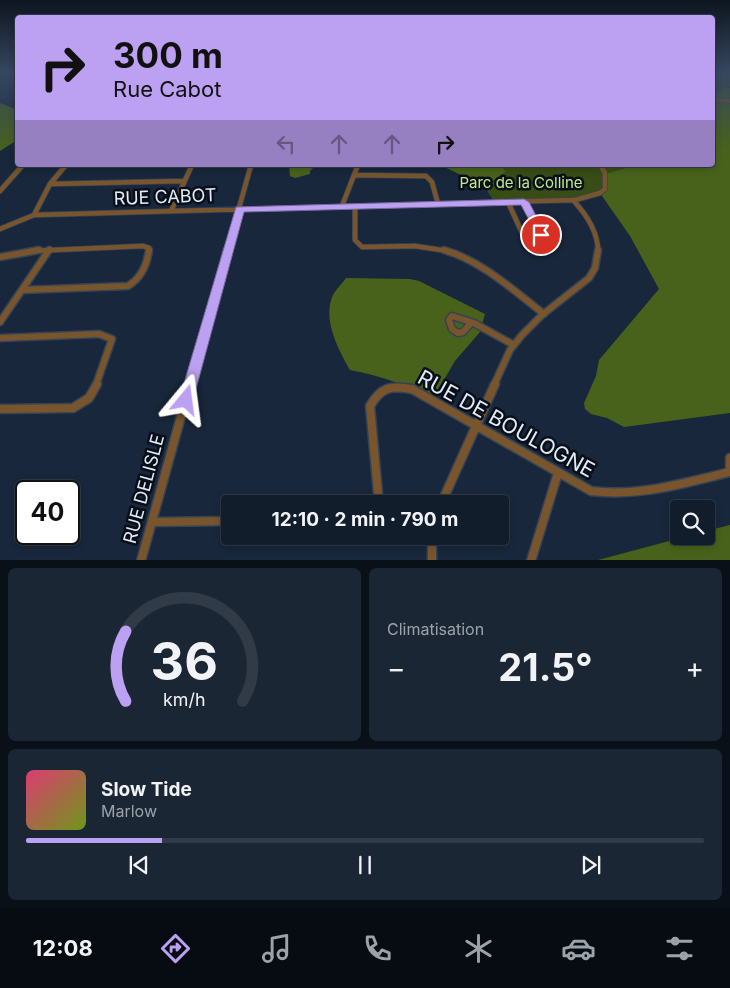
<!DOCTYPE html>
<html lang="fr">
<head>
<meta charset="utf-8">
<style>
  body { margin:0; font-family:Inter,sans-serif; background:#1b2634; color:#f1f3f6; height:100vh; display:flex; flex-direction:column; font-size:19px; white-space:nowrap }
  * { box-sizing:border-box; margin:0 }
  p { font-size:16px; color:#9ca2a9 }
  .icon { flex:none; width:28px; height:28px; fill:none; stroke:currentColor; stroke-width:2; stroke-linecap:round; stroke-linejoin:round }
  .map { position:relative; height:560px; overflow:hidden }
  .side { display:flex; flex-direction:column; gap:8px; padding:8px; background:#0a1018; flex:1 }
  .side>* { flex:none }
  .guide { position:absolute; left:15px; top:15px; width:700px; height:152px; border-radius:5px; box-shadow:0 2px 8px #0003,0 0 0 1px #313b48; background:#bca0f2; color:#111; overflow:hidden }
  .buttons { position:absolute; left:670px; top:500px; display:grid; gap:10px }
  .buttons a { display:grid; place-items:center; width:45px; height:45px; border-radius:5px; background:#121d2c; box-shadow:0 2px 8px #0003,0 0 0 1px #313b48; font-size:25px }
  .speed { position:absolute; left:15px; top:480px; display:flex; gap:10px; font-size:25px; font-weight:700; text-align:center }
  .speed>* { display:grid; place-content:center; width:65px; height:65px; border-radius:50%; background:#121d2c; box-shadow:0 2px 8px #0003,0 0 0 1px #313b48; line-height:1 }
  .speed .limit { border:2px solid #111; border-radius:8px; background:#fff; color:#111 }
  .pin { position:absolute; display:grid; place-items:center; width:42px; height:42px; color:#fff; margin:-21px; border:2px solid #fff; border-radius:50%; box-shadow:0 1px 5px #0007 }
  .me { position:absolute; width:55px; margin:-28px; rotate:16deg; stroke-linejoin:round; filter:drop-shadow(0 0 4px #0008) }
  .turn { display:flex; align-items:center; gap:18px; height:105px; padding:0 15px; font-size:22px }
  .turn .icon { width:65px; height:65px; stroke-width:2.5 }
  .turn b { display:block; font-size:35px; line-height:42px }
  .lanes { display:flex; align-items:center; height:48px; padding:0 15px; background:#0003; justify-content:center; gap:25px; direction:ltr }
  .lanes .off { opacity:.35 }
  .big { font-size:38px; font-weight:700; line-height:1.1 }
  .side .tile { flex:1; display:flex; flex-direction:column; justify-content:center; gap:8px; min-width:0; padding:0 18px; border-radius:8px; background:#1b2634 }
  .side .dial { align-items:center; gap:0 }
  .dial svg { height:130px; overflow:visible; fill:none; stroke:#313b48; stroke-width:7; stroke-linecap:round; text-anchor:middle }
  .dial text { fill:#f1f3f6; stroke:none }
  .song { display:flex; align-items:center; gap:15px }
  .cover { width:60px; height:60px; border-radius:8px; background:linear-gradient(135deg,hsl(340 70% 55%),hsl(80 70% 35%)) }
  .played { height:5px; border-radius:2px; background:linear-gradient(90deg,#bca0f2 20%,#313b48 20%) }
  .keys { display:flex; justify-content:space-around; direction:ltr }
  .heat { display:flex; justify-content:space-between; align-items:center; font-size:28px; direction:ltr }
  .side .tiles { flex:1; display:grid; gap:8px; grid-template-columns:1fr 1fr }
  .tile:last-child { grid-column:span 2 }
  .trip { position:absolute; left:221px; top:495px; width:288px; height:50px; border-radius:5px; background:#121d2c; box-shadow:0 2px 8px #0003,0 0 0 1px #313b48; font-weight:700; line-height:50px; text-align:center }
  .tab-bar { display:flex; height:80px; justify-content:space-around; align-items:center; background:#070c12; color:#9ca2a9 }
  .tab-bar .icon { width:35px; height:35px }
  .tab-bar .selected { color:#bca0f2 }
  .tab-bar b { font-size:22px; color:#f1f3f6 }
  .map>svg:first-child { display:block }
  .green { fill:#384d15 }
  .forest { fill:#48621b }
  .lines { fill:none; stroke-linecap:round; stroke-linejoin:round }
  .minor-far3-casing { stroke:#344356; stroke-width:5 }
  .minor-far2-casing { stroke:#344356; stroke-width:6 }
  .minor-far1-casing { stroke:#344356; stroke-width:9 }
  .minor-casing { stroke:#344356; stroke-width:11 }
  .minor-far3 { stroke:#78552c; stroke-width:4 }
  .minor-far2 { stroke:#78552c; stroke-width:4.5 }
  .minor-far1 { stroke:#78552c; stroke-width:6 }
  .minor { stroke:#78552c; stroke-width:8 }
  .route { fill:#bca0f2; stroke:#7a689d }
  .labels { text-anchor:middle; stroke-width:5; stroke-linejoin:round; paint-order:stroke }
  .far-park-label { font-size:15px; fill:#c1ea88; stroke:#090f18 }
  .street-label { font-size:18px; fill:#e2ecf9; stroke:#090f18 }
  .near-street-label { font-size:21px; fill:#e2ecf9; stroke:#090f18 }
</style>
</head>
<body>
<div class="map">
<svg width="730" height="561" viewBox="0 0 730 561">
  <rect width="100%" height="100%" fill="#18273b"/>
  <path class="green" d="M713 72H730V87L713 94Z
    M501 165H635L605 174V189C586 205 522 202 495 203L484 186 506 172Z"/>
  <path class="forest" d="M724 88H730V413L624 427 607 418 591 414 585 409 584 403 596 376 599 360 659 289 630 236 600 193 605 189V174L635 165H712L713 94Z
    M0 103 18 110 17 140 0 151Z
    M289 165H316L310 171V174L295 178 290 176Z
    M440 165H501L506 172 484 186Z
    M346 278 410 279 419 281 485 314 480 332 455 361 432 400C404 384 382 376 350 370 338 349 322 319 333 295 336 289 342 284 346 278Z
    M730 525V560H598L688 536H706V531Z"/>
  <g class="lines">
    <g class="minor-far3-casing">
      <path id="minor-far3" d="M712 100 730 101"/>
    </g>
    <g class="minor-far2-casing">
      <path id="minor-far2" d="M354 175 426 176 432 182 438 204
        M50 184 184 181
        M0 191 23 165
        M573 200C586 214 598 231 598 251
        M508 202 523 235 528 239 537 240 541 235 525 202
        M342 206 358 165
        M355 206V240L362 247 415 246 448 251
        M171 211 192 165
        M34 215 50 184 66 165
        M0 229 34 215 575 200 600 193 605 189V173L600 165
        M31 251 143 246 149 248V251
        M48 251 50 249
        M227 251 251 165"/>
    </g>
    <g class="minor-far1-casing">
      <path id="minor-far1" d="M444 250C482 261 513 290 544 314
        M0 257 39 250
        M22 290 128 286C141 278 147 265 149 250
        M0 322 49 250
        M471 323 463 332 458 333 452 329 449 320 452 316 474 323 514 345
        M0 338 99 334 112 339 96 385
        M190 385 227 250
        M494 385 510 350 522 335 542 315 589 278 595 268 598 250"/>
    </g>
    <g class="minor-casing">
      <path id="minor" d="M0 409 73 408 89 398 97 384
        M730 458V467
        M379 504 370 406C381 387 391 385 412 389L591 491C639 497 684 483 730 472
        M441 504 495 384
        M152 522 230 521
        M432 536V561
        M141 561 190 384
        M531 561 558 473"/>
    </g>
    <use href="#minor-far3" class="minor-far3"/>
    <use href="#minor-far2" class="minor-far2"/>
    <use href="#minor-far1" class="minor-far1"/>
    <use href="#minor" class="minor"/>
  </g>
  <linearGradient id="sky" x2="0" y2="1"><stop stop-color="#0d1520"/><stop offset="0.48" stop-color="#374760"/><stop offset="1" stop-color="#374760" stop-opacity="0"/></linearGradient>
  <rect width="730" height="151" fill="url(#sky)"/>
  <path class="route" d="M524 199 529 202 546 235 545 237H538L521 205 244 212 193 400 191 404 186 406 181 404 179 400 236 207Z"/>
  <g class="labels">
    <g class="far-park-label">
      <text x="521" y="188">Parc de la Colline</text>
    </g>
    <g class="street-label">
      <text transform="translate(165 197) rotate(-2)" y="6">RUE CABOT</text>
      <text transform="translate(144 489) rotate(-75)" y="6">RUE DELISLE</text>
    </g>
    <g class="near-street-label">
      <text transform="translate(506 424) rotate(29)" y="7">RUE DE BOULOGNE</text>
    </g>
  </g>
</svg>
<div class="buttons">
<a><svg class="icon" aria-label="search" viewBox="0 0 24 24"><circle cx="10" cy="10" r="6"/><path d="M15 15l6 6"/></svg></a>
</div>
<div class="speed"><div class="limit">40</div></div>
<div class="pin" style="left:541px;top:235px;background:#d93025"><svg class="icon" aria-label="arrive" viewBox="0 0 24 24"><path d="M6 21V4h12l-3 4 3 4H6"/></svg></div>
<svg class="me" style="left:186px;top:400px" viewBox="-20 -20 40 40"><path d="M0-17L14 15 0 8-14 15z" fill="#bca0f2" stroke="#fff" stroke-width="4"/></svg>
<div class="trip">12:10 · 2 min · 790 m</div>
<div class="guide">
<div class="turn"><svg class="icon" aria-label="right" viewBox="0 0 24 24"><path d="M7 20v-9h11M14 6l5 5-5 5"/></svg><div><b>300 m</b>Rue Cabot</div></div>
<div class="lanes"><svg class="icon off" aria-label="left" viewBox="0 0 24 24"><path d="M17 20v-9H6M10 6l-5 5 5 5"/></svg><svg class="icon off" aria-label="ahead" viewBox="0 0 24 24"><path d="M12 20V5M6 11l6-6 6 6"/></svg><svg class="icon off" aria-label="ahead" viewBox="0 0 24 24"><path d="M12 20V5M6 11l6-6 6 6"/></svg><svg class="icon" aria-label="right" viewBox="0 0 24 24"><path d="M7 20v-9h11M14 6l5 5-5 5"/></svg></div>
</div>
</div>
<section class="side">
<div class="tiles">
<div class="tile dial"><svg viewBox="0 0 100 80">
<path d="M14 69A42 42 0 1 1 86 69"/>
<path d="M14 69A42 42 0 0 1 14 26" stroke="#bca0f2"/>
<text x="50" y="56" font-size="32" font-weight="700">36</text>
<text x="50" y="72" font-size="11">km/h</text>
</svg></div>
<div class="tile"><p>Climatisation</p>
<div class="heat"><a>−</a><b class="big">21.5°</b><a>+</a></div>
</div>
<div class="tile">
<div class="song"><i class="cover"></i><div><b>Slow Tide</b><p>Marlow</p></div></div>
<div class="played"></div>
<div class="keys"><svg class="icon" aria-label="previous" viewBox="0 0 24 24"><path d="M18 5L8 12l10 7zM5 5v14"/></svg><svg class="icon" aria-label="pause" viewBox="0 0 24 24"><path d="M8 5v14M16 5v14"/></svg><svg class="icon" aria-label="next" viewBox="0 0 24 24"><path d="M6 5l10 7-10 7zM19 5v14"/></svg></div>
</div>
</div>
</section>
<nav class="tab-bar">
<b>12:08</b>
<svg class="icon selected" aria-label="directions" viewBox="0 0 24 24"><path d="M12 3l9 9-9 9-9-9zM9 14v-3h6M13 9l2 2-2 2"/></svg>
<svg class="icon" aria-label="music" viewBox="0 0 24 24"><path d="M9 18V5l10-2v13"/><circle cx="6" cy="18" r="3"/><circle cx="16" cy="16" r="3"/></svg>
<svg class="icon" aria-label="phone" viewBox="0 0 24 24"><path d="M5 4h4l2 5-3 2q2 4 5 5l2-3 5 2v4C11 20 4 13 5 4z"/></svg>
<svg class="icon" aria-label="climate" viewBox="0 0 24 24"><path d="M12 3v18M4 7l16 10M4 17L20 7"/></svg>
<svg class="icon" aria-label="car" viewBox="0 0 24 24"><path d="M5 17H2v-5l4-1 3-4h7l3 4 3 1v5h-3M9 17h6M6 11h13"/><circle cx="7" cy="17" r="2"/><circle cx="17" cy="17" r="2"/></svg>
<svg class="icon" aria-label="filters" viewBox="0 0 24 24"><path d="M4 7h16M4 17h16"/><circle cx="9" cy="7" r="2"/><circle cx="15" cy="17" r="2"/></svg>
</nav>
</body>
</html>
